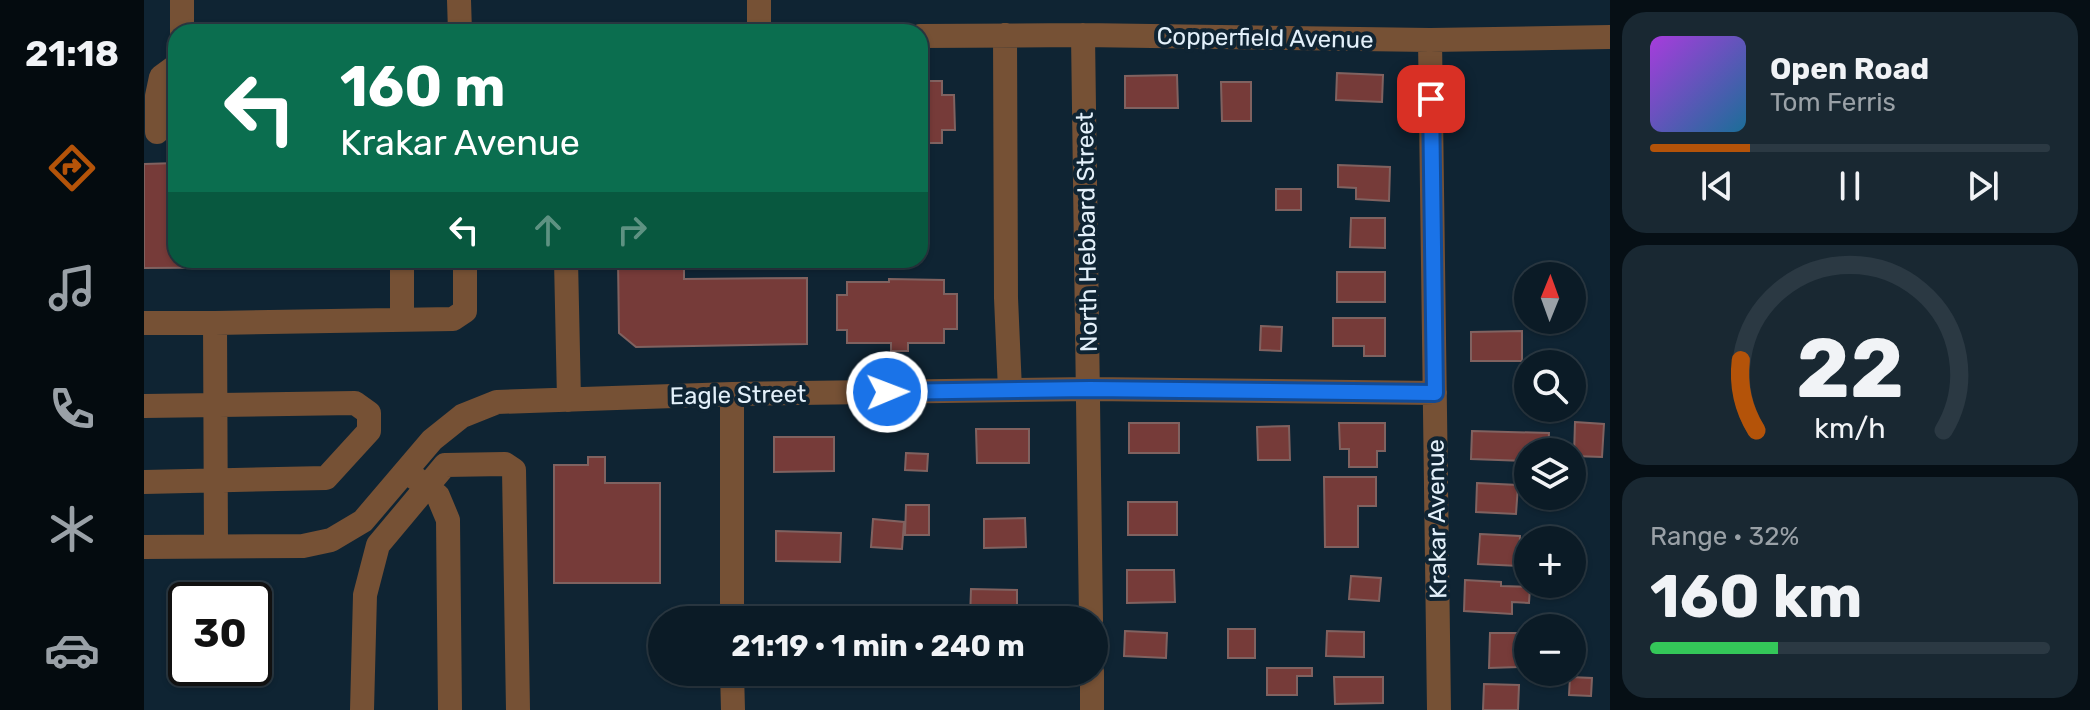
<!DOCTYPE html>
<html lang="en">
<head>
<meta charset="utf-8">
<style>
  body { margin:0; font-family:Rubik,sans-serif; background:#192832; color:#f1f3f6; height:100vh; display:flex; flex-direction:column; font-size:30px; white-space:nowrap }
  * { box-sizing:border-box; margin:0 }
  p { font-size:26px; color:#9aa1a7 }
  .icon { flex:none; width:44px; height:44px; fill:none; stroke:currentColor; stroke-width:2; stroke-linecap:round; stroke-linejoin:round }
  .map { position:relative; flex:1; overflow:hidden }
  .side { display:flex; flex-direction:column; gap:12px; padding:12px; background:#060f15; width:480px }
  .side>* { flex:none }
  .top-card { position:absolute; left:24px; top:24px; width:760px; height:244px; border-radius:24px; box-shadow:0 2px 6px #0004,0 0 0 2px #2b3943; background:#0b6e4f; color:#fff; overflow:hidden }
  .needle { width:52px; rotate:1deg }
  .controls { position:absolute; left:1370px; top:262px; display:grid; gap:16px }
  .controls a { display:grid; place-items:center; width:72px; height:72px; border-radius:50%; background:#0b1b26; box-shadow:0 2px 6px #0004,0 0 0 2px #2b3943; font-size:40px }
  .speed { position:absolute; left:24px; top:582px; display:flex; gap:16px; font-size:40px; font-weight:700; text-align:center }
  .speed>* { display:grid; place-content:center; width:104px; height:104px; border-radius:50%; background:#0b1b26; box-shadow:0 2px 6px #0004,0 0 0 2px #2b3943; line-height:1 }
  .speed .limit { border:4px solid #111; border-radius:12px; background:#fff; color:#111 }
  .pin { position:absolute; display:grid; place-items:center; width:68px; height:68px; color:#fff; margin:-34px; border-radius:16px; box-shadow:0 4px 12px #0006 }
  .me { position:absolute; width:88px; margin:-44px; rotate:89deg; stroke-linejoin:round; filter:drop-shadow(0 0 6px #0008) }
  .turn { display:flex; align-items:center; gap:28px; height:168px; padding:0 40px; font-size:36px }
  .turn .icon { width:104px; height:104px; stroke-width:2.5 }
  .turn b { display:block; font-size:56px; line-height:68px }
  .lanes { display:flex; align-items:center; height:76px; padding:0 40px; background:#0003; justify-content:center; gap:40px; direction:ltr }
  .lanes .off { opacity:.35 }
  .big { font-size:60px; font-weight:700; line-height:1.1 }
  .side .tile { flex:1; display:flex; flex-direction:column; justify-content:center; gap:12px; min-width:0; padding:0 28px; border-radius:24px; background:#192832 }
  .side .dial { align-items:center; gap:0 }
  .dial svg { height:208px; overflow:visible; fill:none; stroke:#2b3943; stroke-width:7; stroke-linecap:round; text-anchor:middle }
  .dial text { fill:#f1f3f6; stroke:none }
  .song { display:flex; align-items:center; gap:24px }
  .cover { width:96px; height:96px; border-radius:12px; background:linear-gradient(135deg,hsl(280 70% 55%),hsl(200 70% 35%)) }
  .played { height:8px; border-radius:4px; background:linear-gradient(90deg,#b45309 25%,#2b3943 25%) }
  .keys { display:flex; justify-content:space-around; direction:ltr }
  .charge { height:12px; border-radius:6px; background:linear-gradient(90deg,#34c759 32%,#2b3943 0) }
  .trip { position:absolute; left:504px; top:606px; width:460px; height:80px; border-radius:40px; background:#0b1b26; box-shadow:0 2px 6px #0004,0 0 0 2px #2b3943; font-weight:700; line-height:80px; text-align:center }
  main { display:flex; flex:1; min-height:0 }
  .tabs { display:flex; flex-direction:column; width:144px; justify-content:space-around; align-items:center; background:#040b0f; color:#9aa1a7 }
  .tabs .icon { width:56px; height:56px }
  .tabs .current { color:#b45309 }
  .tabs b { font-size:36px; color:#f1f3f6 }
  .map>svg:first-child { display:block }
  .building { fill:#763b39; stroke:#806260; stroke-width:2 }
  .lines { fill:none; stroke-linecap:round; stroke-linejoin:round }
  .minor { stroke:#765135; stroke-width:24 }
  .route-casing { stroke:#114b97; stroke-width:20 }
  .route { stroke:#1a73e8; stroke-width:14 }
  .labels { text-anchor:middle; stroke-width:8; stroke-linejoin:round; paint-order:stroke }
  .street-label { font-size:24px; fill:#e3f0fa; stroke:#0f2433 }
</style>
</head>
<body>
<main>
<nav class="tabs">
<b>21:18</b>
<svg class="icon current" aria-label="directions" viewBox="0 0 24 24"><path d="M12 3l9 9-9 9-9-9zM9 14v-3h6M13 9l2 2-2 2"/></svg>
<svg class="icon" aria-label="music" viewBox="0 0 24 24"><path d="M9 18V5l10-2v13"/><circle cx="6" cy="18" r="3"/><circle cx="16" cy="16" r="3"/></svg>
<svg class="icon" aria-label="phone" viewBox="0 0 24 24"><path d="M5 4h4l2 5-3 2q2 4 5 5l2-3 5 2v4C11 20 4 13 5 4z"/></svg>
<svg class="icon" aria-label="climate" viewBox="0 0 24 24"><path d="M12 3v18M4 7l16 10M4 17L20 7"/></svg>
<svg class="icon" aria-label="car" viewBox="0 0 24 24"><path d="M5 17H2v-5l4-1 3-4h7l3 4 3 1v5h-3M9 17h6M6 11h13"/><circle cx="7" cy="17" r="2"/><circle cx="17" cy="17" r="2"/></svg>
</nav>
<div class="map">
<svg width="1466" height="710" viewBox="0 0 1466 710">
  <rect width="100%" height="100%" fill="#0f2433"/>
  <path class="building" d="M1193 73 1239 75 1238 102 1192 100Z
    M1033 75 1034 108H981V76Z
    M776 81H798V95H810L811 130H798V143H776Z
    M1077 82H1107V121H1078Z
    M32 163V260H177V267L0 268V164Z
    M1194 165 1246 167 1245 201 1212 199V188L1194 187Z
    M1132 189H1157V210H1132Z
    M1207 218H1241V248L1206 247Z
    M474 260H540V279L663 278V344L492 347 475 333Z
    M1193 272H1241V302H1193Z
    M745 279 800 280V294H813V329H800V343H764V351H747V343H703V330H693V295H703V282H745Z
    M1189 318H1241V356H1220V346H1189Z
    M1117 326 1138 327 1137 351 1116 350Z
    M1378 331V361H1327V332Z
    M1431 422 1460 424 1458 457 1430 456Z
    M985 423H1035V453H985Z
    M1195 423H1241V451H1233V467H1205V449H1196Z
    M1145 426 1146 460H1114L1113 427Z
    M832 429H885V463H833Z
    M1328 431 1405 433 1404 452H1384V461L1327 459Z
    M630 437H690V471L630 472Z
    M762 453 784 454 783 471 761 470Z
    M444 457H461V483H516V583H410V465H444Z
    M1180 477H1232V506H1214V547H1181Z
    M1333 483 1374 485 1372 514 1332 512Z
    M984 502H1033V535H984Z
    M762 505H785V535H761Z
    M881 518 882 547 840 548V519Z
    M729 519 760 522 758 549 727 547Z
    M632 531 697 533 696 562 632 561Z
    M1336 534 1376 536 1375 566 1334 564Z
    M983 570H1030L1031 602 983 603Z
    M1207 576 1237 578 1235 601 1205 599Z
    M1321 580 1357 582V586L1386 587 1385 603 1368 602V614L1320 611Z
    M827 589 873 590V619L826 618Z
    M1084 629H1111V658H1084Z
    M981 631 1023 633 1022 658 980 656Z
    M1183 631 1220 632V657L1182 656Z
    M1346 633H1375V667L1345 668Z
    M1123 668H1168V676H1153V695H1123Z
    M1190 677H1239V703L1191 704Z
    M1426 677 1448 678 1447 696 1425 695Z
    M1340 684 1375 685 1374 710H1339Z"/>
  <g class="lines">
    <path class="minor" d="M315 0 316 32
      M615 0V32
      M38 32V0
      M861 35 862 298 866 390
      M939 35 947 620
      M776 36 939 35 1286 40 1466 37
      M1286 40 1295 710
      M13 132V96L17 77 32 66
      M258 260V320
      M422 260 425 400
      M0 323H71L72 546
      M71 323 309 319 321 311V260
      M588 394V620
      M0 406 211 403 225 413V431L182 478 0 482
      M270 477 294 496 304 520 306 710
      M0 547 159 546 187 540 219 521 288 440 318 416 353 402 588 394 946 389 1291 393
      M588 672 589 710
      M948 672V710
      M218 710 221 595 234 545 301 465 361 464 370 470 374 710"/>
  </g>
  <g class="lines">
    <g class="route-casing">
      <path id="route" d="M743 392 946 389 1291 393 1287 99"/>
    </g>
    <use href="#route" class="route"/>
  </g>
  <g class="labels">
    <g class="street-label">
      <text transform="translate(1121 38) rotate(1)" y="8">Copperfield Avenue</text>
      <text transform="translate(943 232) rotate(-91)" y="8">North Hebbard Street</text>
      <text transform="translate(594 395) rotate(-1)" y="8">Eagle Street</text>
      <text transform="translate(1293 519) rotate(-91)" y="8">Krakar Avenue</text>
    </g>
  </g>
</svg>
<div class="controls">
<a><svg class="needle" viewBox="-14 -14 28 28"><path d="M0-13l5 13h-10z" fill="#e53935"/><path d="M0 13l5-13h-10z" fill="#9aa1a7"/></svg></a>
<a><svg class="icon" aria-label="search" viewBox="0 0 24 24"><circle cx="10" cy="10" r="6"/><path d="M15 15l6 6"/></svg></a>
<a><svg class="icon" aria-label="layers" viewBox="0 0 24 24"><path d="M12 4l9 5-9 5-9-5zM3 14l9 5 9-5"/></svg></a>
<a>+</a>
<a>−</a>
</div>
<div class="speed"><div class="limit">30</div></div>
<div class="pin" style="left:1287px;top:99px;background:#d93025"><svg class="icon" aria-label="arrive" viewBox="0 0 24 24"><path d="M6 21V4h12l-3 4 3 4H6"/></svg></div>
<svg class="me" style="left:743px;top:392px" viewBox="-20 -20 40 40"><circle r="17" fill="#1a73e8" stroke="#fff" stroke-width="3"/><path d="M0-11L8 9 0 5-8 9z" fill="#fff"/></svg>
<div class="trip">21:19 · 1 min · 240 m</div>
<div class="top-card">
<div class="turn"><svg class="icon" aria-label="left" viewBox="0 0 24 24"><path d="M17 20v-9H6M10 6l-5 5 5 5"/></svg><div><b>160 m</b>Krakar Avenue</div></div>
<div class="lanes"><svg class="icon" aria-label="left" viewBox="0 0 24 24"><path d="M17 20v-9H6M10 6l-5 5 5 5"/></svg><svg class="icon off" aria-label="ahead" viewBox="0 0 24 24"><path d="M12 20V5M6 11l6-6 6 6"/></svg><svg class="icon off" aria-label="right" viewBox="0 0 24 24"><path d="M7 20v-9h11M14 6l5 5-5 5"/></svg></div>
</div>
</div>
<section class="side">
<div class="tile">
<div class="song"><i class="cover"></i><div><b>Open Road</b><p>Tom Ferris</p></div></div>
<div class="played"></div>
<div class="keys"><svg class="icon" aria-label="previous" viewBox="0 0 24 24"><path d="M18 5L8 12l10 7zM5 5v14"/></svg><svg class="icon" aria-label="pause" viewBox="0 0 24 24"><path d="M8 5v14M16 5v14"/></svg><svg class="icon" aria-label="next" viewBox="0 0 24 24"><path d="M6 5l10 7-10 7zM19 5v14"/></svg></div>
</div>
<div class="tile dial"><svg viewBox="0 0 100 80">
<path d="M14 69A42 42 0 1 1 86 69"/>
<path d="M14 69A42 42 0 0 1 8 42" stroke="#b45309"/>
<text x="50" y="56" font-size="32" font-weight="700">22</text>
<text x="50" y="72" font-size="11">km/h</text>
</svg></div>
<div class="tile"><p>Range · 32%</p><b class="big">160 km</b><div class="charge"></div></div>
</section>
</main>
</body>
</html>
